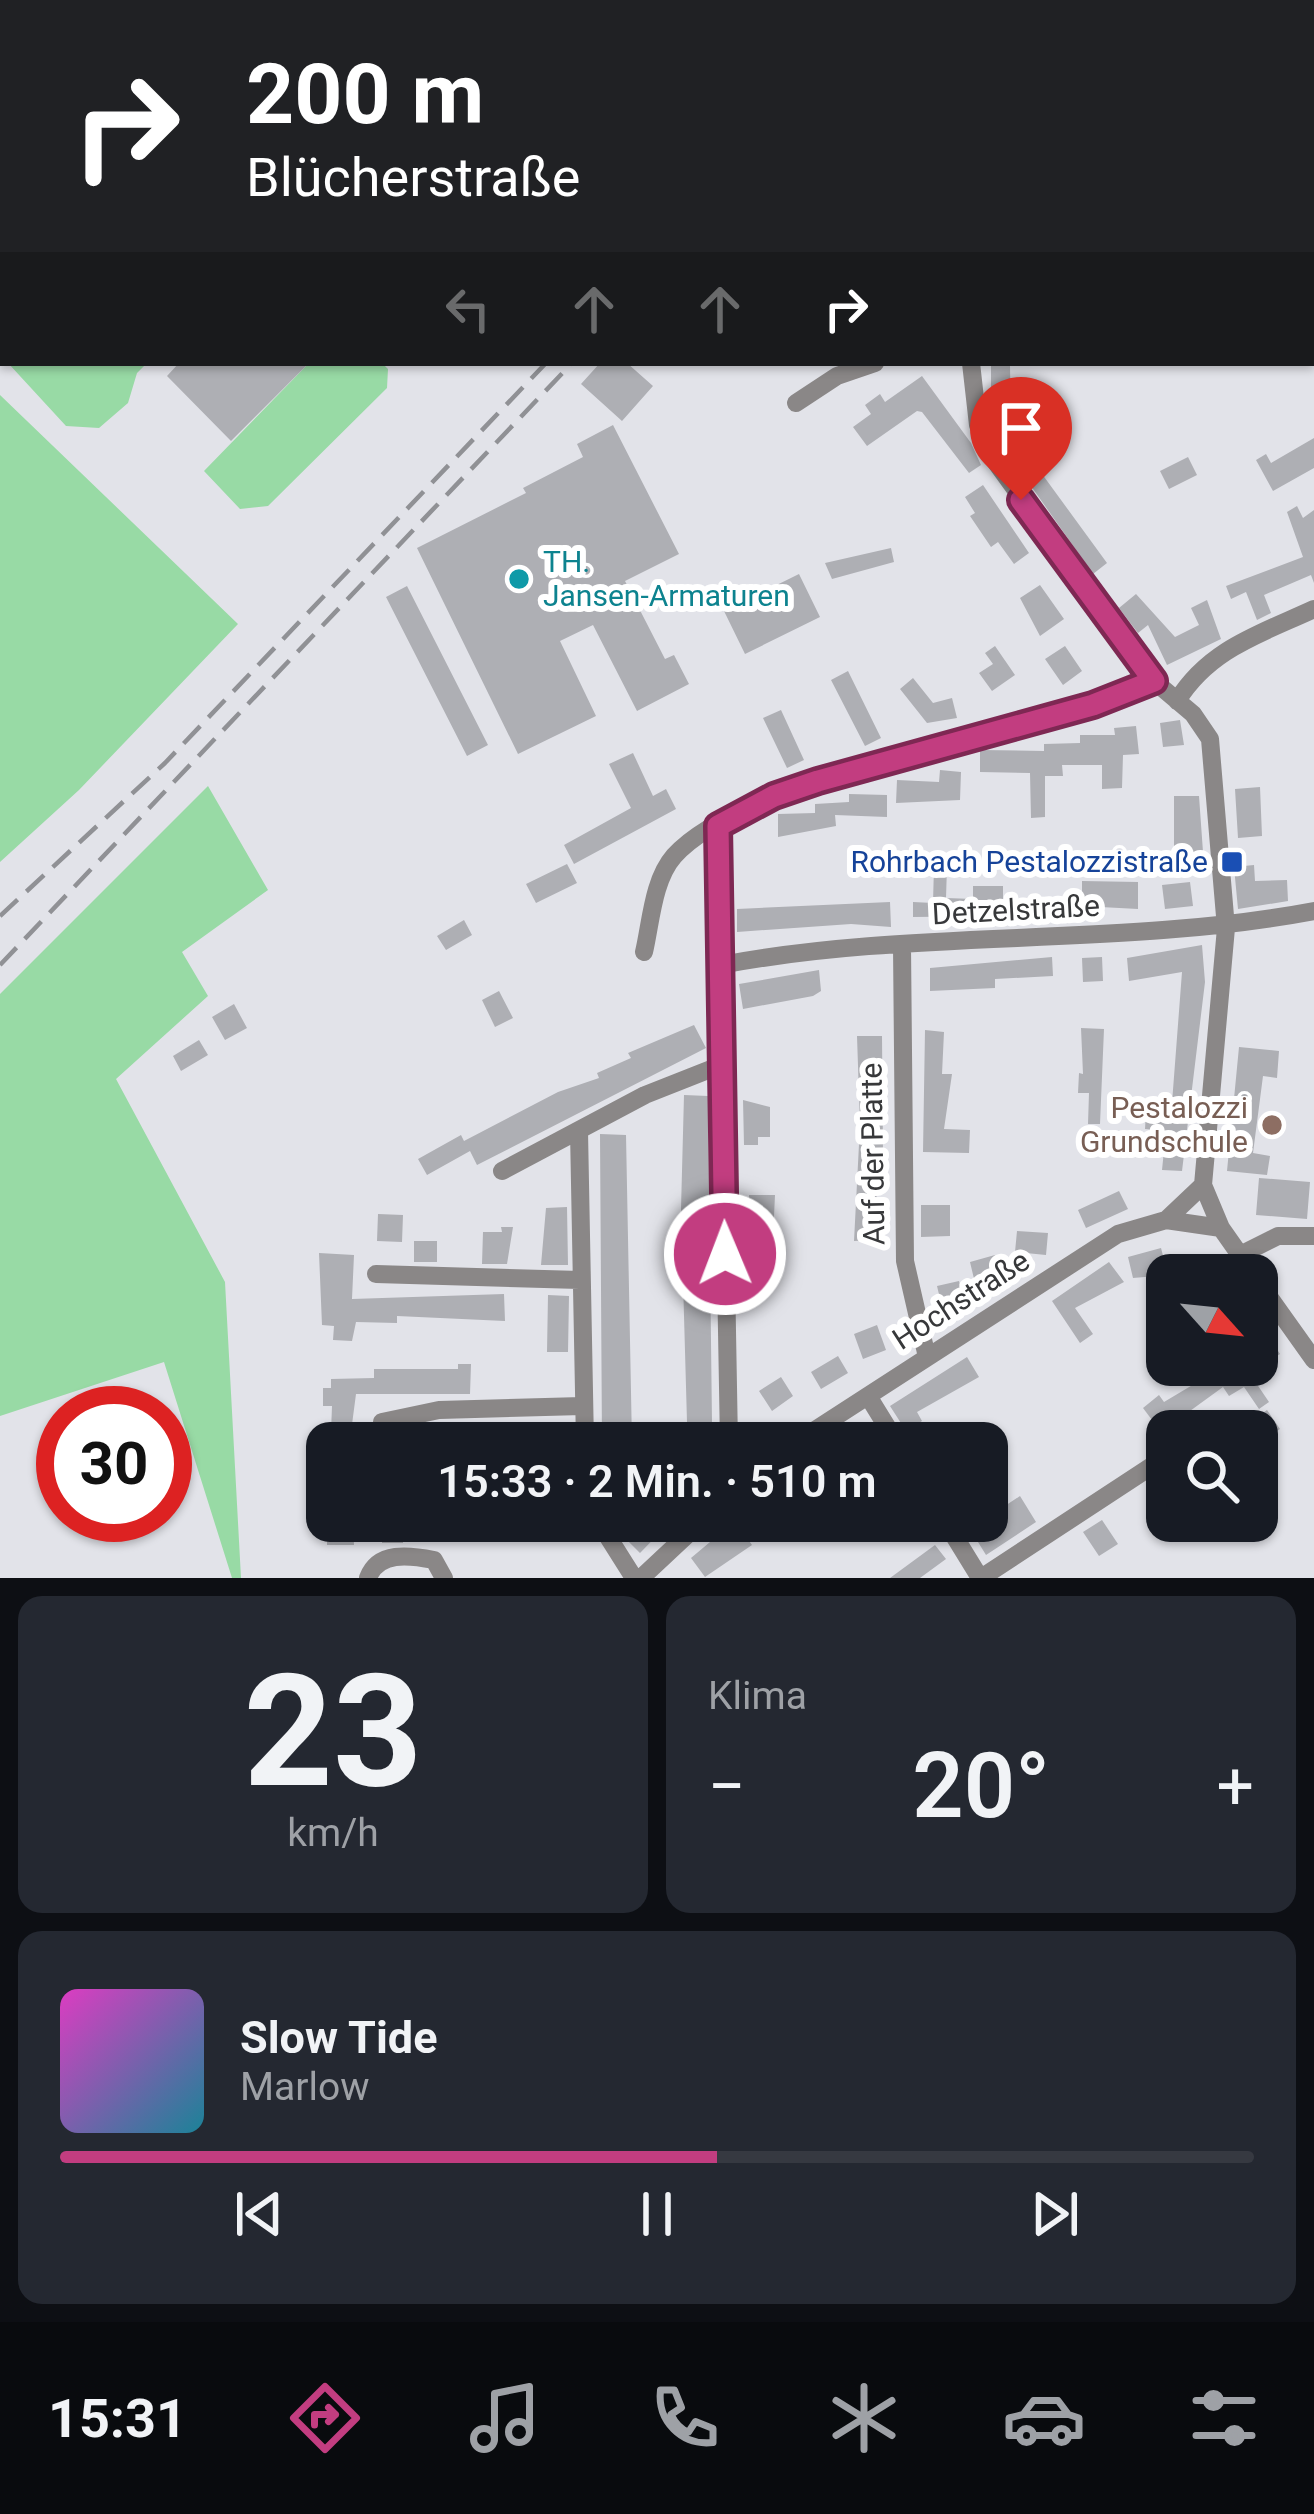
<!DOCTYPE html>
<html lang="de">
<head>
<meta charset="utf-8">
<style>
  body { margin:0; font-family:Roboto,sans-serif; background:#242831; color:#f1f3f6; height:100vh; display:flex; flex-direction:column; font-size:45px; white-space:nowrap }
  * { box-sizing:border-box; margin:0 }
  p { font-size:39px; color:#9ea1a6 }
  .icon { flex:none; width:66px; height:66px; fill:none; stroke:currentColor; stroke-width:2; stroke-linecap:round; stroke-linejoin:round }
  .map { position:relative; height:1578px; overflow:hidden }
  .drawer { display:flex; flex-direction:column; gap:18px; padding:18px; background:#0d0f14; flex:1 }
  .drawer>* { flex:none }
  .guide { position:absolute; left:0px; top:0px; width:1314px; height:366px; box-shadow:0 3px 9px #0004; background:#202124; color:#fff; overflow:hidden }
  .needle { width:78px; rotate:117deg }
  .buttons { position:absolute; left:1146px; top:1254px; display:grid; gap:24px }
  .buttons a { display:grid; place-items:center; width:132px; height:132px; border-radius:24px; background:#171b24; box-shadow:0 3px 9px #0004; font-size:60px }
  .speed { position:absolute; left:36px; top:1386px; display:flex; gap:24px; font-size:60px; font-weight:700; text-align:center }
  .speed>* { display:grid; place-content:center; width:156px; height:156px; border-radius:50%; background:#171b24; box-shadow:0 3px 9px #0004; line-height:1 }
  .speed .limit { border:18px solid #d22; background:#fff; color:#111 }
  .pin { position:absolute; display:grid; place-items:center; width:102px; height:102px; color:#fff; margin:-123px -51px; border-radius:50% 50% 50% 0; rotate:-45deg; box-shadow:0 0 12px #0007 }
  .pin .icon { rotate:45deg }
  .me { position:absolute; width:132px; margin:-66px; rotate:359deg; stroke-linejoin:round; filter:drop-shadow(0 0 9px #0008) }
  .turn { display:flex; align-items:center; gap:42px; height:252px; padding:0 48px; font-size:54px }
  .turn .icon { width:156px; height:156px; stroke-width:2.5 }
  .turn b { display:block; font-size:84px; line-height:102px }
  .lanes { display:flex; align-items:center; height:114px; padding:0 48px; background:#0003; justify-content:center; gap:60px; direction:ltr }
  .lanes .off { opacity:.35 }
  .big { font-size:90px; font-weight:600; line-height:1.1 }
  .drawer .card { flex:1; display:flex; flex-direction:column; justify-content:center; gap:18px; min-width:0; padding:0 42px; border-radius:24px; background:#242831 }
  .drawer .dial { align-items:center; gap:0 }
  .dial b { font-size:156px; line-height:1 }
  .song { display:flex; align-items:center; gap:36px }
  .cover { width:144px; height:144px; border-radius:18px; background:linear-gradient(135deg,hsl(310 70% 55%),hsl(190 70% 35%)) }
  .played { height:12px; border-radius:6px; background:linear-gradient(90deg,#c23d80 55%,#363941 55%) }
  .keys { display:flex; justify-content:space-around; direction:ltr }
  .heat { display:flex; justify-content:space-between; align-items:center; font-size:66px; direction:ltr }
  .drawer .tiles { flex:1; display:grid; gap:18px; grid-template-columns:1fr 1fr }
  .card:last-child { grid-column:span 2 }
  .trip { position:absolute; left:306px; top:1422px; width:702px; height:120px; border-radius:24px; background:#171b24; box-shadow:0 3px 9px #0004; font-weight:600; line-height:120px; text-align:center }
  .tabs { display:flex; height:192px; justify-content:space-around; align-items:center; background:#090b0e; color:#9ea1a6 }
  .tabs .icon { width:84px; height:84px }
  .tabs .selected { color:#c23d80 }
  .tabs b { font-size:54px; color:#f1f3f6 }
  .map>svg:first-child { display:block }
  .green { fill:#98daa5 }
  .building { fill:#aeafb4 }
  .lines { fill:none; stroke-linecap:round; stroke-linejoin:round }
  .minor { stroke:#8a8787; stroke-width:18 }
  .rail { stroke:#909195; stroke-width:4.5; stroke-dasharray:24 12; stroke-linecap:butt }
  .route-casing { stroke:#7e2853; stroke-width:30 }
  .route { stroke:#c23d80; stroke-width:21 }
  .culture-dot { fill:#0f9aa8; stroke:#fff; stroke-width:4.5 }
  .transit-dot { fill:#1a4fb4; stroke:#fff; stroke-width:4.5 }
  .education-dot { fill:#8d6e63; stroke:#fff; stroke-width:4.5 }
  .labels { text-anchor:middle; stroke-width:12; stroke-linejoin:round; paint-order:stroke }
  .culture-label { font-size:30px; fill:#0d838f; stroke:#fff; text-anchor:start }
  .transit-label { font-size:30px; fill:#164399; stroke:#fff; text-anchor:end }
  .street-label { font-size:30px; fill:#37383a; stroke:#fff }
  .education-label { font-size:30px; fill:#785e54; stroke:#fff; text-anchor:end }
</style>
</head>
<body>
<div class="map">
<svg width="1314" height="1578" viewBox="0 0 1314 1578">
  <rect width="100%" height="100%" fill="#e2e3e9"/>
  <path class="green" d="M8 363H147L137 373 128 403 99 428 66 426Z
    M309 363H382L388 369 387 388 268 506 240 509 204 471Z
    M0 395 238 624 79 790 0 862Z
    M208 786 268 890 182 952 208 996 116 1079 225 1282 241 1578H232L164 1362 0 1416V994Z"/>
  <path class="building" d="M179 363H309L231 441 167 376Z
    M600 363H627L653 386 622 421 581 384Z
    M991 365 1010 366 1011 419 991 417Z
    M922 376 971 443 981 465 969 473 922 412 917 411 867 446 853 427 871 414 865 405 880 394 885 402Z
    M1028 423 1041 442 1026 452 1107 563 1093 574 1000 442Z
    M613 425 679 554 625 581 665 659 674 655 689 684 637 711 593 625 560 641 596 716 518 754 417 548 526 493 523 488 583 457 577 444Z
    M1314 438V468L1273 491 1256 460 1266 454 1271 463Z
    M1188 457 1197 475 1169 489 1160 471Z
    M983 485 1029 553 1014 564 998 542 991 547 970 516 975 513 965 497Z
    M1297 506 1303 518 1314 510V583L1311 575 1264 595 1271 613 1257 620 1246 592 1231 599 1226 586 1303 557 1287 512Z
    M891 548 894 562 832 579 825 563Z
    M799 574 820 617 745 654 724 611Z
    M1040 585 1064 619 1040 636 1020 598Z
    M407 586 488 745 467 756 386 597Z
    M1136 594 1175 637 1199 625 1191 608 1207 600 1221 639 1167 665 1148 625 1138 633 1119 608Z
    M995 646 1015 675 992 691 979 673 993 664 985 653Z
    M1065 646 1082 671 1063 685 1045 659Z
    M848 671 881 738 865 746 831 680Z
    M913 678 933 703 952 698 957 718 927 723 900 689Z
    M781 710 804 760 787 768 763 718Z
    M1180 720 1184 745 1163 747 1160 723Z
    M1136 726 1139 754 1123 755 1122 788 1102 789V765H1062L1063 776H1045V817L1031 818 1030 773 980 772V750L1044 751V744L1080 743V735H1115L1114 728Z
    M633 753 653 796 666 789 676 809 574 864 564 845 631 808 609 764Z
    M940 770 961 772 960 800 896 803 897 780 939 782Z
    M1260 787 1262 836 1238 838 1235 789Z
    M849 794 887 795V817L835 815 836 826 778 837V814L815 813V804L849 802Z
    M1174 796H1199L1203 852 1174 853Z
    M567 864 577 883 536 903 526 884Z
    M1254 865 1255 881 1287 880 1288 901 1238 909 1234 867Z
    M934 866H947L946 898 973 899V886H1003V916L913 917V902L933 903Z
    M1082 881 1138 882V909L1082 906Z
    M1190 882 1193 906 1165 909 1162 885Z
    M890 902 891 927 851 924 737 932V909Z
    M464 920 472 935 446 950 437 936Z
    M1202 945 1205 982 1182 1171 1162 1170 1166 1131 1145 1129 1146 1113 1171 1116 1182 972 1129 981 1127 958Z
    M1052 957 1053 976 995 979V988L930 991V968Z
    M1102 957 1103 981 1083 982 1082 958Z
    M819 970 821 991 813 996 743 1009 739 984Z
    M499 991 513 1018 495 1027 482 1000Z
    M234 1004 247 1028 225 1040 212 1017Z
    M694 1025 706 1048 477 1165 470 1151 427 1175 418 1159 461 1135 464 1141 558 1092 599 1078 597 1073 631 1058 628 1053Z
    M1081 1028 1104 1029 1100 1124H1088L1089 1093H1078L1079 1073 1083 1074Z
    M925 1030 944 1032 942 1074H952L944 1129 970 1130 969 1153 923 1152Z
    M857 1036H882L883 1155H878L875 1240 854 1241 860 1125Z
    M199 1040 208 1055 181 1071 173 1056Z
    M1239 1047 1279 1051 1277 1078 1263 1076 1253 1153 1270 1156 1267 1175 1227 1171Z
    M684 1095 708 1096 712 1423 687 1422 681 1209Z
    M743 1100 770 1107V1137H758V1145H744Z
    M600 1134 626 1135 632 1443H602Z
    M1259 1178 1310 1182 1307 1219 1256 1215Z
    M1119 1191 1128 1209 1086 1228 1078 1210Z
    M749 1195H775L773 1237H749Z
    M921 1205H950V1236L921 1237Z
    M567 1207 568 1265H541L546 1208Z
    M378 1214 403 1215 402 1242 377 1241Z
    M501 1227H513L507 1264H482L483 1232H502Z
    M1017 1231 1048 1233 1046 1255 1015 1252Z
    M414 1241H437V1262H414Z
    M1161 1248 1168 1275 1133 1278 1128 1257Z
    M319 1253 354 1255 352 1299 504 1294 505 1321 397 1316V1323L356 1322 352 1341 333 1340 334 1326 322 1325Z
    M995 1255 1000 1277 975 1283 970 1262Z
    M1109 1262 1124 1282 1075 1308 1093 1334 1080 1343 1052 1301Z
    M959 1281 964 1302 942 1307 937 1286Z
    M548 1295 569 1296 568 1352H547Z
    M1257 1319 1280 1354 1267 1362 1257 1347Z
    M877 1325 886 1350 863 1359 854 1334Z
    M838 1356 848 1373 821 1389 811 1372Z
    M967 1357 979 1377 917 1412 922 1421 906 1431 890 1406Z
    M458 1364H471L470 1394H356L351 1432H331L332 1406H323V1388H331V1379L374 1378V1369H458Z
    M1226 1365H1263L1250 1374 1269 1402 1259 1409 1244 1387 1229 1396 1223 1387 1161 1432 1143 1408 1159 1395 1164 1402Z
    M781 1377 793 1396 772 1411 759 1391Z
    M1267 1410 1280 1429 1261 1442 1257 1431H1237Z
    M1020 1496 1036 1522 986 1555 970 1529Z
    M1102 1520 1118 1544 1099 1556 1083 1532Z
    M327 1521H353L354 1545H327Z
    M382 1521H403V1543H382Z
    M643 1521H671L640 1553 626 1539Z
    M735 1521 752 1545 705 1577 691 1558Z
    M935 1545 946 1559 920 1578H890Z"/>
  <g class="lines">
    <path class="minor" d="M691 0 694 3
      M731 3 733 0
      M1311 228H1314
      M971 363 978 425 992 457 1154 681 1193 714 1210 739 1226 928 1203 1185 1221 1228 1254 1275
      M796 403 837 376 875 363
      M1177 701C1209 649 1260 634 1314 609
      M718 826 729 1443
      M902 946 905 1261 927 1357
      M644 952C651 922 653 880 674 856 743 777 1042 725 1154 681
      M721 965C916 928 1118 948 1314 911
      M579 1131 585 1443
      M502 1171 645 1095 721 1065
      M1166 1220 1221 1228
      M1240 1255 1278 1236H1314
      M376 1274 580 1280
      M1257 1280 1314 1360
      M868 1396 897 1443
      M382 1422 439 1410 582 1406
      M1206 1431 1225 1419
      M795 1443 1118 1234 1166 1220 1203 1185
      M598 1521 634 1578
      M945 1521 980 1578
      M368 1578C378 1551 409 1555 434 1560L444 1578
      M641 1578 702 1521
      M981 1578 1167 1456"/>
    <path class="rail" d="M887 3 889 0
      M915 3 918 0
      M0 916 165 763 546 363
      M0 965 572 363"/>
  </g>
  <g class="lines">
    <g class="route-casing">
      <path id="route" d="M725 1254 718 826 774 796 818 781 1093 705 1154 681 1021 500"/>
    </g>
    <use href="#route" class="route"/>
  </g>
  <circle class="culture-dot" cx="519" cy="579" r="12"/>
  <rect class="transit-dot" x="1220" y="850" width="24" height="24" rx="6"/>
  <circle class="education-dot" cx="1272" cy="1125" r="12"/>
  <g class="labels">
    <g class="culture-label">
      <text x="543" y="572">TH.<tspan x="543" dy="34">Jansen-Armaturen</tspan></text>
    </g>
    <g class="transit-label">
      <text x="1208" y="872">Rohrbach Pestalozzistraße</text>
    </g>
    <g class="street-label">
      <text transform="translate(1016 910) rotate(-3)" y="10">Detzelstraße</text>
      <text transform="translate(873 1154) rotate(-91)" y="10">Auf der Platte</text>
      <text transform="translate(961 1300) rotate(-33)" y="10">Hochstraße</text>
    </g>
    <g class="education-label">
      <text x="1248" y="1118">Pestalozzi<tspan x="1248" dy="34">Grundschule</tspan></text>
    </g>
  </g>
</svg>
<div class="buttons">
<a><svg class="needle" viewBox="-14 -14 28 28"><path d="M0-13l5 13h-10z" fill="#e53935"/><path d="M0 13l5-13h-10z" fill="#9ea1a6"/></svg></a>
<a><svg class="icon" aria-label="search" viewBox="0 0 24 24"><circle cx="10" cy="10" r="6"/><path d="M15 15l6 6"/></svg></a>
</div>
<div class="speed"><div class="limit">30</div></div>
<div class="pin" style="left:1021px;top:500px;background:#d93025"><svg class="icon" aria-label="arrive" viewBox="0 0 24 24"><path d="M6 21V4h12l-3 4 3 4H6"/></svg></div>
<svg class="me" style="left:725px;top:1254px" viewBox="-20 -20 40 40"><circle r="17" fill="#c23d80" stroke="#fff" stroke-width="3"/><path d="M0-11L8 9 0 5-8 9z" fill="#fff"/></svg>
<div class="trip">15:33 · 2 Min. · 510 m</div>
<div class="guide">
<div class="turn"><svg class="icon" aria-label="right" viewBox="0 0 24 24"><path d="M7 20v-9h11M14 6l5 5-5 5"/></svg><div><b>200 m</b>Blücherstraße</div></div>
<div class="lanes"><svg class="icon off" aria-label="left" viewBox="0 0 24 24"><path d="M17 20v-9H6M10 6l-5 5 5 5"/></svg><svg class="icon off" aria-label="ahead" viewBox="0 0 24 24"><path d="M12 20V5M6 11l6-6 6 6"/></svg><svg class="icon off" aria-label="ahead" viewBox="0 0 24 24"><path d="M12 20V5M6 11l6-6 6 6"/></svg><svg class="icon" aria-label="right" viewBox="0 0 24 24"><path d="M7 20v-9h11M14 6l5 5-5 5"/></svg></div>
</div>
</div>
<section class="drawer">
<div class="tiles">
<div class="card dial"><b>23</b><p>km/h</p></div>
<div class="card"><p>Klima</p>
<div class="heat"><a>−</a><b class="big">20°</b><a>+</a></div>
</div>
<div class="card">
<div class="song"><i class="cover"></i><div><b>Slow Tide</b><p>Marlow</p></div></div>
<div class="played"></div>
<div class="keys"><svg class="icon" aria-label="previous" viewBox="0 0 24 24"><path d="M18 5L8 12l10 7zM5 5v14"/></svg><svg class="icon" aria-label="pause" viewBox="0 0 24 24"><path d="M8 5v14M16 5v14"/></svg><svg class="icon" aria-label="next" viewBox="0 0 24 24"><path d="M6 5l10 7-10 7zM19 5v14"/></svg></div>
</div>
</div>
</section>
<nav class="tabs">
<b>15:31</b>
<svg class="icon selected" aria-label="directions" viewBox="0 0 24 24"><path d="M12 3l9 9-9 9-9-9zM9 14v-3h6M13 9l2 2-2 2"/></svg>
<svg class="icon" aria-label="music" viewBox="0 0 24 24"><path d="M9 18V5l10-2v13"/><circle cx="6" cy="18" r="3"/><circle cx="16" cy="16" r="3"/></svg>
<svg class="icon" aria-label="phone" viewBox="0 0 24 24"><path d="M5 4h4l2 5-3 2q2 4 5 5l2-3 5 2v4C11 20 4 13 5 4z"/></svg>
<svg class="icon" aria-label="climate" viewBox="0 0 24 24"><path d="M12 3v18M4 7l16 10M4 17L20 7"/></svg>
<svg class="icon" aria-label="car" viewBox="0 0 24 24"><path d="M5 17H2v-5l4-1 3-4h7l3 4 3 1v5h-3M9 17h6M6 11h13"/><circle cx="7" cy="17" r="2"/><circle cx="17" cy="17" r="2"/></svg>
<svg class="icon" aria-label="filters" viewBox="0 0 24 24"><path d="M4 7h16M4 17h16"/><circle cx="9" cy="7" r="2"/><circle cx="15" cy="17" r="2"/></svg>
</nav>
</body>
</html>
